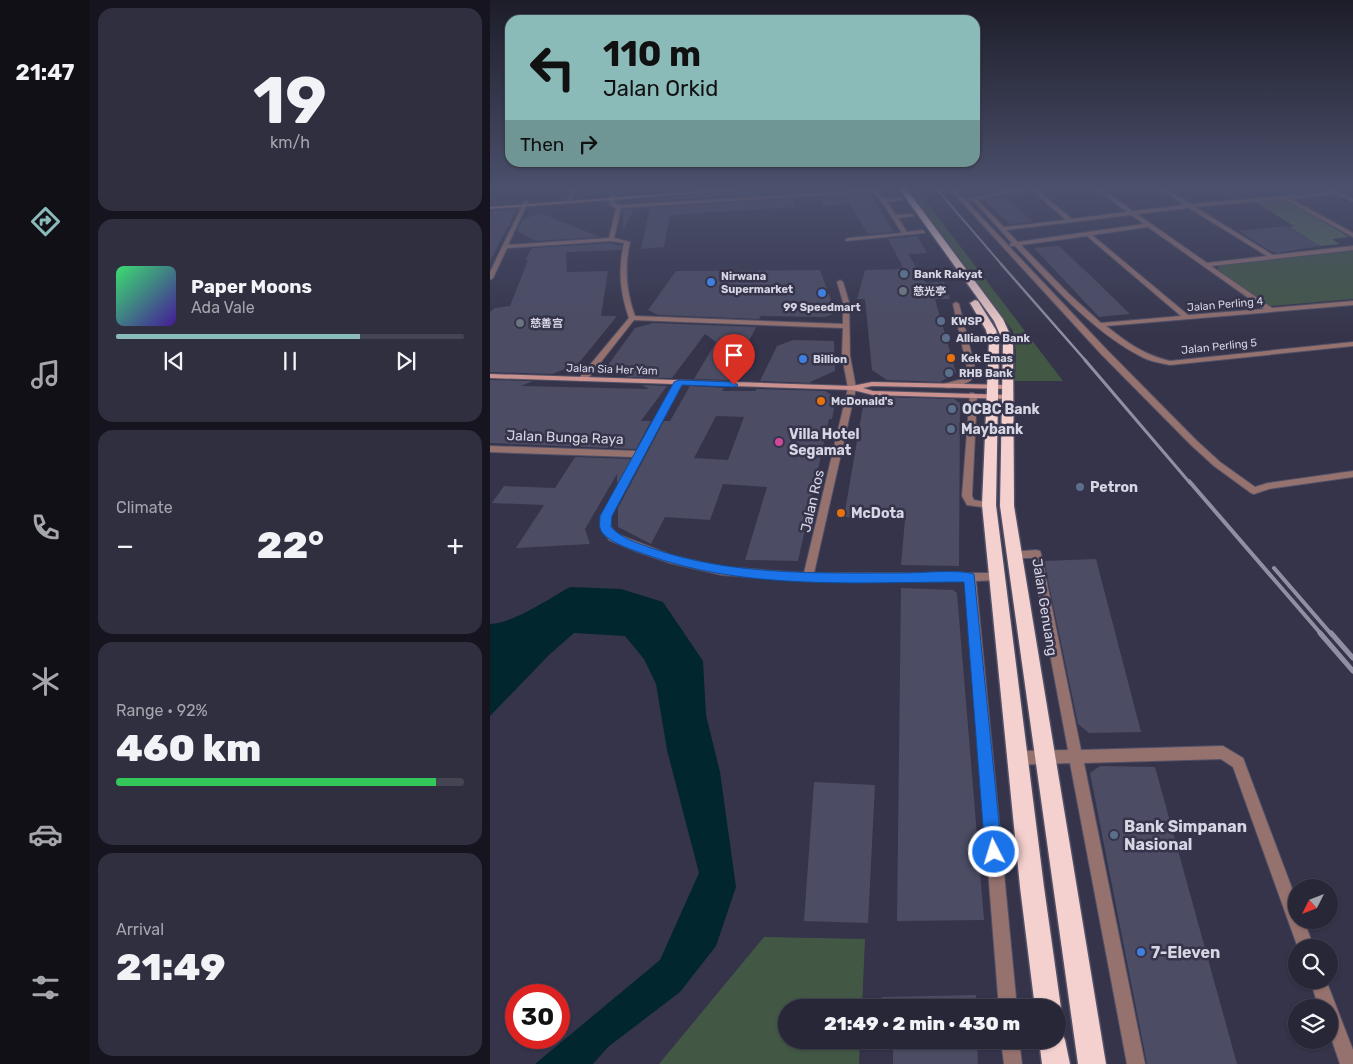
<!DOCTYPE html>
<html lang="en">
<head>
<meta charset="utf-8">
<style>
  body { margin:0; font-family:Rubik,"Noto Sans SC",sans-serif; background:#302f40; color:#f1f3f6; height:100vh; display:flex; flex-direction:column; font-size:19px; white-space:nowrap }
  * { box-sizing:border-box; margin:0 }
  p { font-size:16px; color:#a5a5ae }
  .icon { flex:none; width:28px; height:28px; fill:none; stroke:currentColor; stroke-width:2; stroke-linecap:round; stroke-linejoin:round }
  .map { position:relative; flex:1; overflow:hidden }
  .drawer { display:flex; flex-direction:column; gap:8px; padding:8px; background:#16151f; width:400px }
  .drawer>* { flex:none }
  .banner { position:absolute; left:15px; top:15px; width:475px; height:152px; border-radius:15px; box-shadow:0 1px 4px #0004,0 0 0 1px #444453; background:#8bbbb9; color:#111; overflow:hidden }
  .needle { width:32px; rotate:228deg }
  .controls { position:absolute; left:798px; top:879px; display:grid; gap:10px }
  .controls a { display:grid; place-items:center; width:50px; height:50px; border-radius:50%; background:#282738; box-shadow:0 1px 4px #0004,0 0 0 1px #444453; font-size:25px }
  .speed { position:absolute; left:15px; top:984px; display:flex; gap:10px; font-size:25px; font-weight:700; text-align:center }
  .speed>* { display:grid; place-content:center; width:65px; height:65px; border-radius:50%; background:#282738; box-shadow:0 1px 4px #0004,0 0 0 1px #444453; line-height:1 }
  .speed .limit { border:8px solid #d22; background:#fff; color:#111 }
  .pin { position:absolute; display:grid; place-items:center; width:42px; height:42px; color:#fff; margin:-51px -21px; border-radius:50% 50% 50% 0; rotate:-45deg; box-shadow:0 0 5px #0007 }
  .pin .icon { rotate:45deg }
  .me { position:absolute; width:55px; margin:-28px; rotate:355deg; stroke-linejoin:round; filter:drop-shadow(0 0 4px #0008) }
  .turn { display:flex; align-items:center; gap:18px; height:105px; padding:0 15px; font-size:22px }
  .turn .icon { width:65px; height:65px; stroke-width:2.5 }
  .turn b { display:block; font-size:35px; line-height:42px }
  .then { display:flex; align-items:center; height:48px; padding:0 15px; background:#0003; gap:10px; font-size:19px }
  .big { font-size:38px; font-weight:800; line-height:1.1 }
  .drawer .tile { flex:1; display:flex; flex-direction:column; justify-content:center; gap:8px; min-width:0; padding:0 18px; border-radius:15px; background:#302f40 }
  .drawer .dial { align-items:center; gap:0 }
  .dial b { font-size:65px; line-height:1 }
  .song { display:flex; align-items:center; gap:15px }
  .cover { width:60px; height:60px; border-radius:8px; background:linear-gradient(135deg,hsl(140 70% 55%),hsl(260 70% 35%)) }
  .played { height:5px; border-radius:2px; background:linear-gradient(90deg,#8bbbb9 70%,#444453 70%) }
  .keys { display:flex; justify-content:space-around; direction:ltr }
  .heat { display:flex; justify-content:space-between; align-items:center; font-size:28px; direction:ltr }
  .charge { height:8px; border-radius:4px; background:linear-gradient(90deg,#34c759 92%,#444453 0) }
  .trip { position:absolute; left:288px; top:999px; width:288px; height:50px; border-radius:25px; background:#282738; box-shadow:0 1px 4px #0004,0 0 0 1px #444453; font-weight:800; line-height:50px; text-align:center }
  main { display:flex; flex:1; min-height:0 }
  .tab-bar { display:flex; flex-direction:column; width:90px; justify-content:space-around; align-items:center; background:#101016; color:#a5a5ae }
  .tab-bar .icon { width:35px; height:35px }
  .tab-bar .active { color:#8bbbb9 }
  .tab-bar b { font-size:22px; color:#f1f3f6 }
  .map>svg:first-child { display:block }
  .green { fill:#425845 }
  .forest { fill:#546b57 }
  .water { fill:#02262e }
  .building { fill:#4c4c64; fill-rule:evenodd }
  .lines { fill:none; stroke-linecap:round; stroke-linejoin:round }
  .street-casing { stroke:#525167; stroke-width:2 }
  .secondary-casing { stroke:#525167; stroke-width:2 }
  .highway-casing { stroke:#525167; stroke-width:3 }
  .street { fill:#96726f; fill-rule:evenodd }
  .secondary { fill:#ca918e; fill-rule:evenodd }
  .highway { fill:#f4d0ce; fill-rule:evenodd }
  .rail-far4 { stroke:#9190a3; stroke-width:2 }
  .rail-far3 { stroke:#9190a3; stroke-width:2.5 }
  .rail-far2 { stroke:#9190a3; stroke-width:3 }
  .rail-far1 { stroke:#9190a3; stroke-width:4 }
  .rail { stroke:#9190a3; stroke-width:5 }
  .route { fill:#1a73e8; stroke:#114b97 }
  .service-dot { fill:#5c6f8a; stroke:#35344b; stroke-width:2 }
  .shop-dot { fill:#3f7fe0; stroke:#35344b; stroke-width:2 }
  .worship-dot { fill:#6b7280; stroke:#35344b; stroke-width:2 }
  .food-dot { fill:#e8710a; stroke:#35344b; stroke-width:2 }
  .hotel-dot { fill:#d1479c; stroke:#35344b; stroke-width:2 }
  .labels { text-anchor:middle; stroke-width:5; stroke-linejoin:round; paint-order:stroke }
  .far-poi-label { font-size:11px; font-weight:bold; fill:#d5d5e4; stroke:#35344b; text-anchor:start }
  .far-street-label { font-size:11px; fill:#d5d5e4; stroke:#35344b }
  .poi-label { font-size:14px; font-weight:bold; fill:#d5d5e4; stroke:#35344b; text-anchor:start }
  .street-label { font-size:14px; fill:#d5d5e4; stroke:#35344b }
  .near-poi-label { font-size:16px; font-weight:bold; fill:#d5d5e4; stroke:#35344b; text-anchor:start }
</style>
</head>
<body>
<main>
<nav class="tab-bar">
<b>21:47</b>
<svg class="icon active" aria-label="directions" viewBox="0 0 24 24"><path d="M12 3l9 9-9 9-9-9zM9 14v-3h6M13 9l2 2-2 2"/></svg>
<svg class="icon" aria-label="music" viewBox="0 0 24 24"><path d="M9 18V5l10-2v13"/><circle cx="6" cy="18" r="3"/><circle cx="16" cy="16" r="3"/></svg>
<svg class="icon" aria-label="phone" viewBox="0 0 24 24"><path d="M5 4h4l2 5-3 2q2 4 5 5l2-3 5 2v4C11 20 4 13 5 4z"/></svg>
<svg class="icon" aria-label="climate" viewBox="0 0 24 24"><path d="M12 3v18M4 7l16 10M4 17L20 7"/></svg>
<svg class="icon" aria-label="car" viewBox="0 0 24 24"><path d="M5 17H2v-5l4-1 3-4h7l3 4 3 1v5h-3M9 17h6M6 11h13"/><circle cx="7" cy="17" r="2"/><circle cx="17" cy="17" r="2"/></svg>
<svg class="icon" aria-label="filters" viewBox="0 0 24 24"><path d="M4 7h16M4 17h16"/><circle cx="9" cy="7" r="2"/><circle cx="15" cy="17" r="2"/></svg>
</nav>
<section class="drawer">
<div class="tile dial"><b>19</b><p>km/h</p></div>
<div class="tile">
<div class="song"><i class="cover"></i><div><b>Paper Moons</b><p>Ada Vale</p></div></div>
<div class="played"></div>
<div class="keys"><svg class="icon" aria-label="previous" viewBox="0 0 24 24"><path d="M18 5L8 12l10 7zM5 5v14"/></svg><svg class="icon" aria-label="pause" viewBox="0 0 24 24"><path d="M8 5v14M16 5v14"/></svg><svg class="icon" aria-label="next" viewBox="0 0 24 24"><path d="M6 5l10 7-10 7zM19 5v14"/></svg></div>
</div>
<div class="tile"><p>Climate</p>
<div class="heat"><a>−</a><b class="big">22°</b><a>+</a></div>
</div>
<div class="tile"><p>Range · 92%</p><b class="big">460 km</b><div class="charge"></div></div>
<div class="tile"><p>Arrival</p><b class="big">21:49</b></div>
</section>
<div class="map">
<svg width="863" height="1064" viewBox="0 0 863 1064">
  <rect width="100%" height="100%" fill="#35344b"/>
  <path class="green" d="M94 187H198L91 194Z
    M417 187H425L573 381H525L526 351 523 331Z
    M863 251V299L780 306 727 270 729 266Z
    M274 937 375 939 372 1007 296 1008V1040H370L369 1064H169Z"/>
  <path class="forest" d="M794 199 859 237 842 239 850 244 830 246 799 227 804 226 765 202Z"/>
  <path class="water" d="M80 587 131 589 173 602 213 661 216 715 230 772 246 887 226 946 190 992 118 1047 103 1064H45L170 960 209 873 177 750 166 684 154 659 135 636 84 633 59 655 0 716V624C22 624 60 598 80 587Z"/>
  <path class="building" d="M482 187H506L510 190 490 195Z
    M301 188 302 193 162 201 163 198Z
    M380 194 404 232 378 234 355 197 357 204 333 206 330 197Z
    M515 196 543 222 520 224 495 200Z
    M303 199 305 207 180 215 174 247 151 249 160 208Z
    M27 209 19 225 21 224 20 227 18 226 0 261V211Z
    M144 209 133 231V210Z
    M50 213 110 237 46 241 27 231 32 220Z
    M796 226 830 246 787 253 780 251 749 231Z
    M427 236 437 253 418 254 436 283 454 282 460 299H445L466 373 450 382 397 380 382 370 375 299H367L375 270 414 269 398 239Z
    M121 243 132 246 131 250 76 252 77 272 118 271 111 316H127L88 364 62 374 0 372V312L5 308 20 306 38 260H35L42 248Z
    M569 246 603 278 640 314 609 317 544 248Z
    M330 270 341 300 343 314 335 317 271 316 269 319 168 315 158 310 186 271Z
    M163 323 266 327 254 351H256L239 380 204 379 226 342 215 334 182 378 138 377 118 365 145 328Z
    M303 340 344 341 345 371 320 382 322 383 270 381 287 346Z
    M0 380 43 381 31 386 159 389 152 385 177 386 151 421H161L146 449 0 443Z
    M200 386 234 388 232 391H265L267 389 335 391 346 398 342 419H339L308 561 255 560 277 487 233 484 220 520 175 517 161 544 128 527V508L174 421H180ZM226 416 254 417 238 460 204 458Z
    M382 397 464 399 470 403 469 566 411 565 415 520 354 517 374 400Z
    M85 457 141 459 127 484V474L95 529 100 544 26 548 54 505 2 503 14 486 65 488Z
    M606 559 651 732 599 733 588 724 554 561Z
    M411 588 463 590 467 593 494 920 407 921Z
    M610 766 665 767 747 1064H657L600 773Z
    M324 782 385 785 378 923 314 921Z
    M486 995V1008H392V997Z
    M403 1040H487L488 1064H403Z"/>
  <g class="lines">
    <g class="street-casing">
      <path id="street" d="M83 187H87L82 199H78Z
        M377 187H382L395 199 412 198V200L397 202 406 215 421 214 424 216 408 218 417 232 432 230 435 232 434 233 356 241 355 240 358 238 412 233 392 202 382 192 131 208 124 238 140 242C134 268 136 291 145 316L353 324V302L347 282 350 280 353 282 359 302 360 356 366 388 324 573H506L510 574 511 577 510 580 486 581 527 1008H509L475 581H318L232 575 180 563 145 551 119 540 111 528V516L144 457 0 452V446L147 451 185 382 186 380H192L193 382 121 516V527L127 534 181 555 232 567 314 573 358 388 352 356 353 328 144 320 96 381H90V377L139 318C130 292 128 270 134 243L121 241 17 248 3 278 0 280V272L34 202 36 201 38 202 18 245 119 238 126 208 119 204 121 195 123 194 125 195 124 203 130 205 379 190Z
        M458 187H463L617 350 707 441 730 462 765 487 778 483 863 471V477L779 489 764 494 761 493 724 466 701 445 611 354Z
        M533 187H544L582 219 637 212 603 187H608L643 211 695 205 667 187H673L701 204 841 192 833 187H839L863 199V202L846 194 801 199 863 233V237L794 199 705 207 783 255 863 246V250L721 266 782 308 863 301V305L616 326C638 343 652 354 680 361L863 342V346L680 365C672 363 662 362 654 358 605 334 563 286 525 246H520V244L522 243 483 200 478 201 476 200ZM540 189 576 220 514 227 487 200ZM699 208 777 256 717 263 647 214ZM641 215 654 224 528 242 516 230ZM658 227 774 309 698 315 602 235ZM597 236 691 316 611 323 579 294 531 245Z
        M466 302 469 304 486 372C483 384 468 386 457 388L453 386 454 384 472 379 477 376 478 372 463 304Z
        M480 393H483L487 395 482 496 484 500 502 503 504 505 502 507 499 508 477 505 472 496Z
        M546 550 550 551 551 554 591 750 733 746 753 758 806 899V920H814L824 948H808L743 767 731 759 594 763 655 1064H637L580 763 526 765 521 763 519 758 521 753 526 751 578 750 542 558H520L519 555 520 552Z
        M820 980H836L863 1050V1064H850L839 1032V1008H829Z
        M511 1040H529L532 1064H514Z"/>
    </g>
    <g class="secondary-casing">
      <path id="secondary" d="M264 187H289L0 209V207Z
        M0 374 362 386 382 382 518 385 522 387 521 389 382 386 373 388 383 391 518 395 522 397 518 399 383 395 363 390 0 378Z"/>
    </g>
    <g class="highway-casing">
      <path id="highway" d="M408 187H415L513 319 523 341 524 506 616 1064H588L510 506 513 341 504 321Z
        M485 300 488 301 506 330 509 342 506 505 554 887 571 1008 566 1018V1008H545L530 887 492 505 499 342 496 330 480 303Z
        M566 1028 571 1031 575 1040 580 1064H552L549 1040H566Z"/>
    </g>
    <use href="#street" class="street"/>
    <use href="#secondary" class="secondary"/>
    <use href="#highway" class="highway"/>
    <path class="rail-far4" d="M445 187 512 265"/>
    <path class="rail-far3" d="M511 264 596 361"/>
    <path class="rail-far2" d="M595 360 700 483"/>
    <path class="rail-far1" d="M699 481 832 635
      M784 568 842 635"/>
    <path class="rail" d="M830 633 863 671
      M841 633 863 658"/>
  </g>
  <linearGradient id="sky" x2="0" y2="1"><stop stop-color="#1d1d29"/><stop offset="0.56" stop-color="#4b506c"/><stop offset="1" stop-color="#4b506c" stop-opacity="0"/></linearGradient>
  <rect width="863" height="336" fill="url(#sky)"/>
  <path class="route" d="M189 380 244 382 248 385 244 387 192 385 122 516 121 527C131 538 147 543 161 548 242 576 328 573 413 573 431 573 468 569 484 574L512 852 510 858 504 861 498 858 495 852 474 582C368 582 256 591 154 554 143 550 113 541 110 528 109 525 110 520 110 516L184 382Z"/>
  <g class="service-dot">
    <circle cx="414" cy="274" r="5"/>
    <circle cx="451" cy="321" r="5"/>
    <circle cx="456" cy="338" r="5"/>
    <circle cx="459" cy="373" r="5"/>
    <circle cx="462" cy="409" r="5"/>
    <circle cx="461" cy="429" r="5"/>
    <circle cx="590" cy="487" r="5"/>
    <circle cx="624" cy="835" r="5"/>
  </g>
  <g class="shop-dot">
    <circle cx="221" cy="282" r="5"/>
    <circle cx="332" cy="293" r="5"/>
    <circle cx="313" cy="359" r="5"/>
    <circle cx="651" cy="952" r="5"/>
  </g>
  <g class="worship-dot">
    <circle cx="413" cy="291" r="5"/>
    <circle cx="30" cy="323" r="5"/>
  </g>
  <g class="food-dot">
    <circle cx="461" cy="358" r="5"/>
    <circle cx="331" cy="401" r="5"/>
    <circle cx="351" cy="513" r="5"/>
  </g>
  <circle class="hotel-dot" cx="289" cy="442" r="5"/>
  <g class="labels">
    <g class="far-poi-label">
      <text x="424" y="278">Bank Rakyat</text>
      <text x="231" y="280">Nirwana<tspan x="231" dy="13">Supermarket</tspan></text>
      <text x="423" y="295">慈光亭</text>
      <text x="332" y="311" text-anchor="middle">99 Speedmart</text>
      <text x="461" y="325">KWSP</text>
      <text x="40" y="327">慈善宫</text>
      <text x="466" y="342">Alliance Bank</text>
      <text x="471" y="362">Kek Emas</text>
      <text x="323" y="363">Billion</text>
      <text x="469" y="377">RHB Bank</text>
      <text x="341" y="405">McDonald's</text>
    </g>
    <g class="far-street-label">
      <text transform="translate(735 304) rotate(-5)" y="4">Jalan Perling 4</text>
      <text transform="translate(729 346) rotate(-6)" y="4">Jalan Perling 5</text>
      <text transform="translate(122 369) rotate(2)" y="4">Jalan Sia Her Yam</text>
    </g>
    <g class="poi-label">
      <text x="472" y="414">OCBC Bank</text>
      <text x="471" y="434">Maybank</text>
      <text x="299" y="439">Villa Hotel<tspan x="299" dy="16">Segamat</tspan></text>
      <text x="600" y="492">Petron</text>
      <text x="361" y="518">McDota</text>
    </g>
    <g class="street-label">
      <text transform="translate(75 437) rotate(2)" y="5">Jalan Bunga Raya</text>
      <text transform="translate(322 501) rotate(-77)" y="5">Jalan Ros</text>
      <text transform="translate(555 607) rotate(81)" y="5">Jalan Genuang</text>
    </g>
    <g class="near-poi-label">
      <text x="634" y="832">Bank Simpanan<tspan x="634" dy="18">Nasional</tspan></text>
      <text x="661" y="958">7-Eleven</text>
    </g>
  </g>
</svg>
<div class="controls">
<a><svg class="needle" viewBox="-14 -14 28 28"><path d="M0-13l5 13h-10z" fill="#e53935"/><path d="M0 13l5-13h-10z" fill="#a5a5ae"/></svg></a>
<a><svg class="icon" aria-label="search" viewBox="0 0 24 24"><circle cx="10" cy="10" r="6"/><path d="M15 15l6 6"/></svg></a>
<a><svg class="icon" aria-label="layers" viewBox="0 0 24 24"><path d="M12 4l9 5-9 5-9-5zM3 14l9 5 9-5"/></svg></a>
</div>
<div class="speed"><div class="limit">30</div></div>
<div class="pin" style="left:244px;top:385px;background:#d93025"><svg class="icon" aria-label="arrive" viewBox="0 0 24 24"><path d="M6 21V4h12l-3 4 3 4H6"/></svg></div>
<svg class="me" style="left:504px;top:852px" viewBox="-20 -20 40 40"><circle r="17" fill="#1a73e8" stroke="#fff" stroke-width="3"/><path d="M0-11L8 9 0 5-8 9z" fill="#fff"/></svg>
<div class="trip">21:49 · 2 min · 430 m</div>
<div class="banner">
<div class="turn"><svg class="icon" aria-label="left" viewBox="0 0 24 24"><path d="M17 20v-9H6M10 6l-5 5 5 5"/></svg><div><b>110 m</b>Jalan Orkid</div></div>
<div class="then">Then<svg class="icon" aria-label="right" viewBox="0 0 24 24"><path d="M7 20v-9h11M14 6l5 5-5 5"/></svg></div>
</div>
</div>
</main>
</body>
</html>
